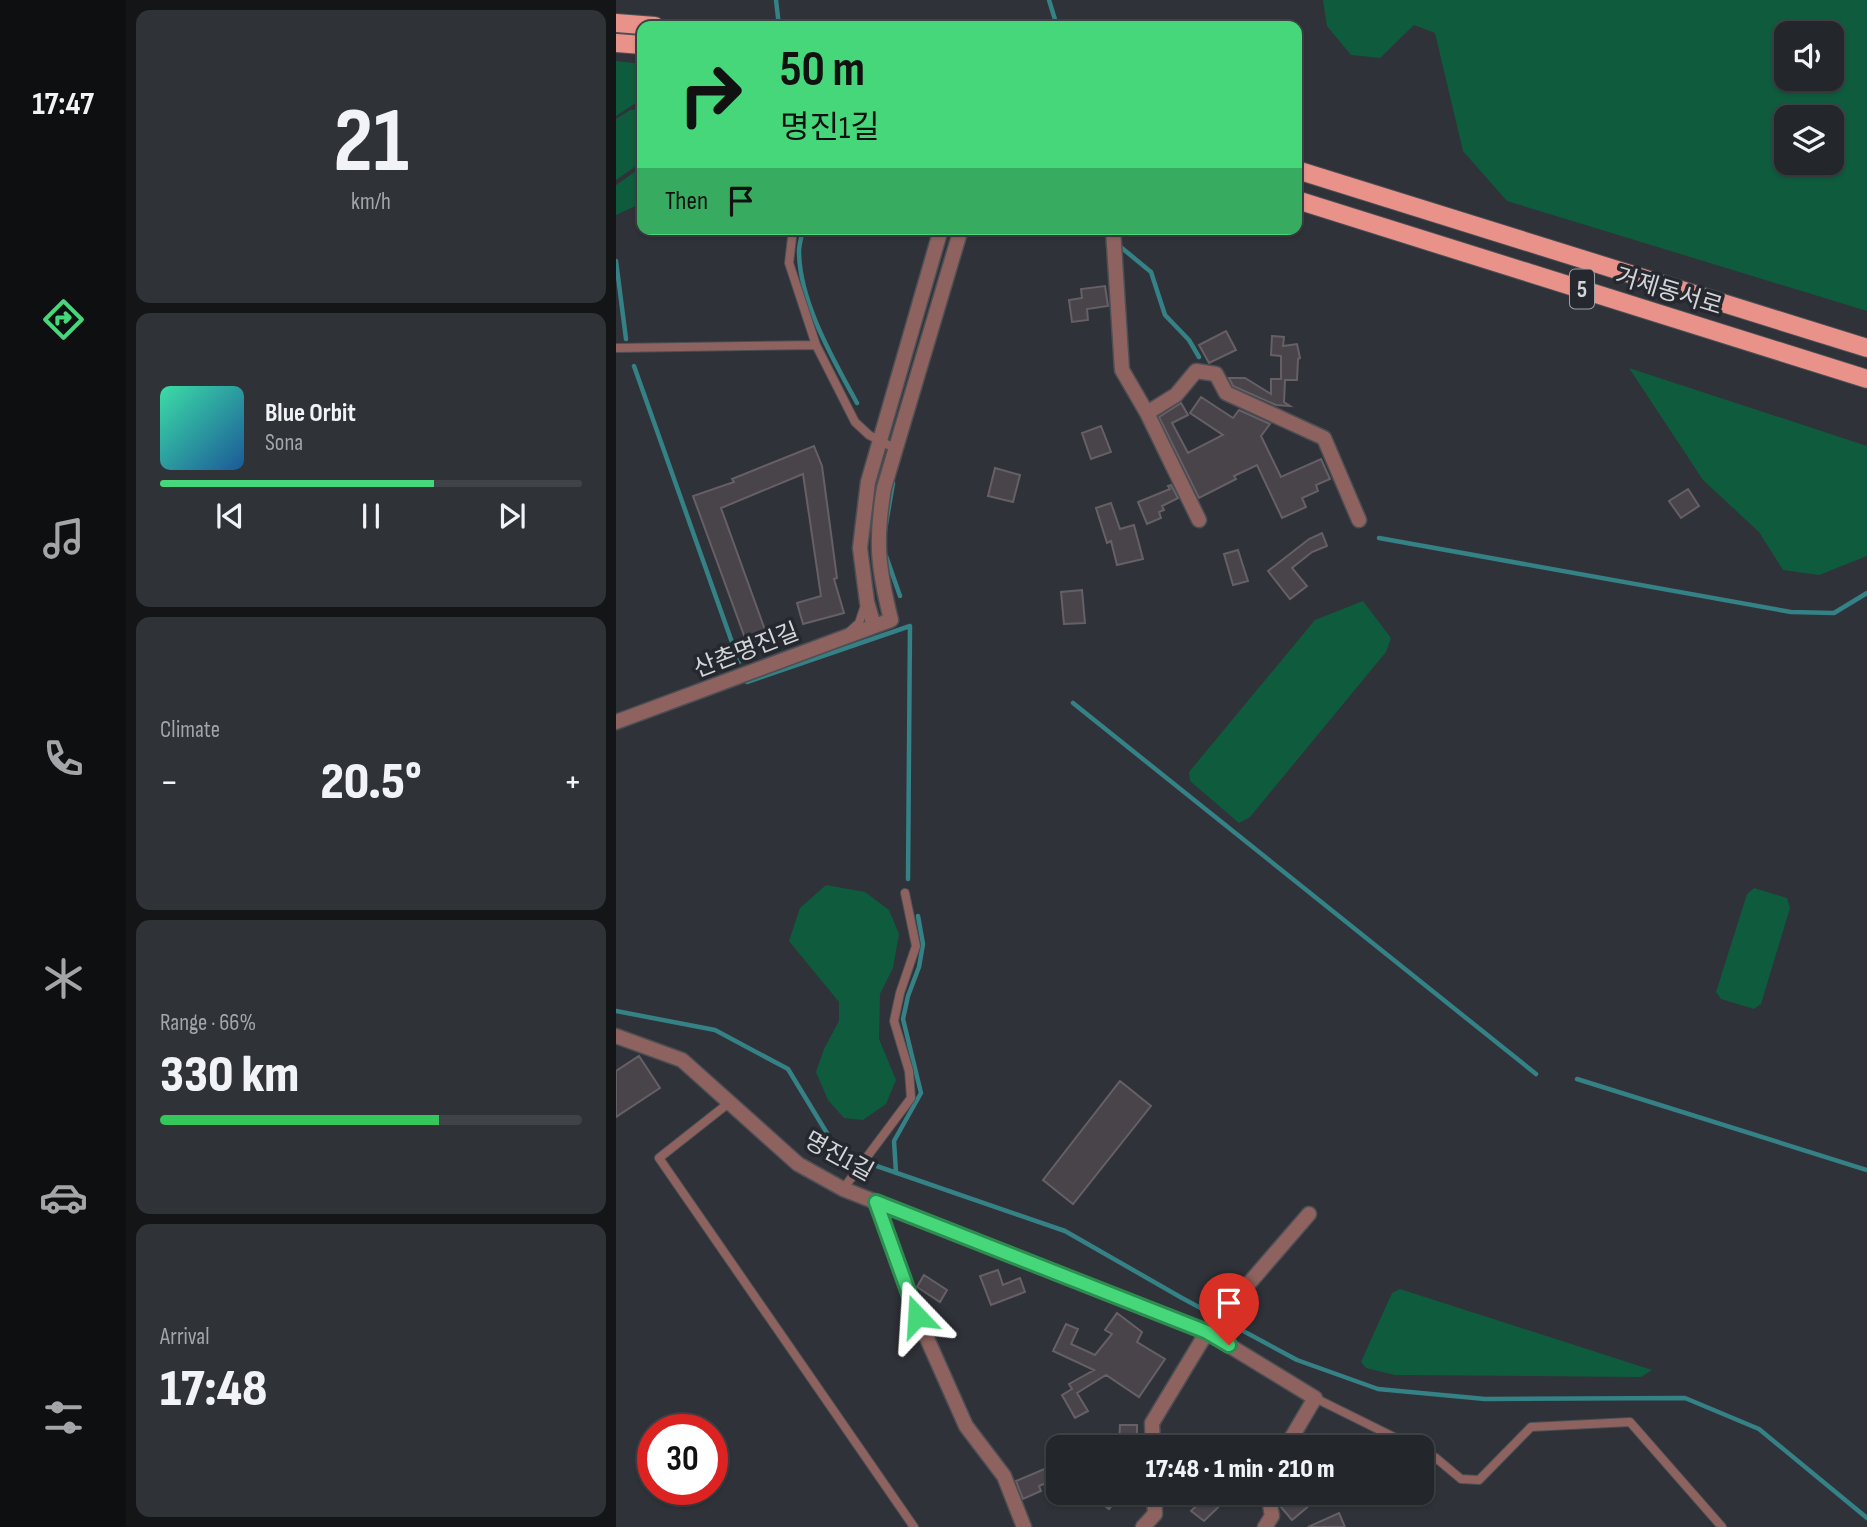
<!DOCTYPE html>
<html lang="en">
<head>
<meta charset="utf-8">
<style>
  body { margin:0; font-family:"Sofia Sans Condensed","Noto Sans KR",sans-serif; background:#2f3236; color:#f1f3f6; height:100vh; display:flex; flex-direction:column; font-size:26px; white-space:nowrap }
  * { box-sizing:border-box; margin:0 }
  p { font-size:23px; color:#a3a5a8 }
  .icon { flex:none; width:38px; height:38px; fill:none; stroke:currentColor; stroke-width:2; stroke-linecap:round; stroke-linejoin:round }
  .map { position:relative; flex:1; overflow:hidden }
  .details { display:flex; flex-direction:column; gap:10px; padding:10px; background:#131517; width:490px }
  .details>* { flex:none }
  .top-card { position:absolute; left:21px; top:21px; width:665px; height:214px; border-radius:14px; box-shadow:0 2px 5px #0004,0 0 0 2px #404347; background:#45d77a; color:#111; overflow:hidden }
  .controls { position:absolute; left:1158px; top:21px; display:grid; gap:14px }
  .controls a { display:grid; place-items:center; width:70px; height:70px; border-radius:14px; background:#23262a; box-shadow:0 2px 5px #0004,0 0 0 2px #404347; font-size:35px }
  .speed { position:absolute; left:21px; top:1414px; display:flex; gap:14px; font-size:35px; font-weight:700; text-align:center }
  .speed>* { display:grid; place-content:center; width:91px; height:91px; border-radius:50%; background:#23262a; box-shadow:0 2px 5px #0004,0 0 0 2px #404347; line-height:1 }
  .speed .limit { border:10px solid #d22; background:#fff; color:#111 }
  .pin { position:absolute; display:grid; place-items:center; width:60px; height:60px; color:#fff; margin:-72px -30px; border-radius:50% 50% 50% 0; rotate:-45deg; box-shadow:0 0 7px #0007 }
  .pin .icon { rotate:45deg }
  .me { position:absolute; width:77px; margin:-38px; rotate:340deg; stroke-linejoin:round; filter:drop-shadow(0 0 5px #0008) }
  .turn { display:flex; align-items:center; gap:24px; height:147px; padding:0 28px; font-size:32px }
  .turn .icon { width:91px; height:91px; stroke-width:2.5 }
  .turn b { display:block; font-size:49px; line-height:60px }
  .then { display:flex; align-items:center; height:66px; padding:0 28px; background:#0003; gap:14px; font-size:26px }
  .big { font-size:52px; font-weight:800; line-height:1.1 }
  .details .widget { flex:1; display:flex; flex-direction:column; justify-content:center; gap:10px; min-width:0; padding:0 24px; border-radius:14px; background:#2f3236 }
  .details .dial { align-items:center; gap:0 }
  .dial b { font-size:91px; line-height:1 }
  .song { display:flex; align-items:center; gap:21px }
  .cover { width:84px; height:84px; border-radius:10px; background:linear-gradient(135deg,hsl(160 70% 55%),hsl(210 70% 35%)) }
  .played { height:7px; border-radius:4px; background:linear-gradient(90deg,#45d77a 65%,#404347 65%) }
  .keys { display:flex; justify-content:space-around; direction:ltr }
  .heat { display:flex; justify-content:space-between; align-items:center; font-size:38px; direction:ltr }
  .charge { height:10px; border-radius:5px; background:linear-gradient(90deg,#34c759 66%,#404347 0) }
  .trip { position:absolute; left:430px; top:1435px; width:388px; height:70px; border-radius:14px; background:#23262a; box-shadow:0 2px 5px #0004,0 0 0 2px #404347; font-weight:800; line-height:70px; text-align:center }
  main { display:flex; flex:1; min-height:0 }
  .menu { display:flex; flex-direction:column; width:126px; justify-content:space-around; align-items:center; background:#0e0f11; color:#a3a5a8 }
  .menu .icon { width:49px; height:49px }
  .menu .on { color:#45d77a }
  .menu b { font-size:32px; color:#f1f3f6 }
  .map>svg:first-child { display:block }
  .green { fill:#0f5b3e; fill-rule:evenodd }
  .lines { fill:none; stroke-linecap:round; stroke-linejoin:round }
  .stream { stroke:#348186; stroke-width:4.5 }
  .building { fill:#494449; stroke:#666066; stroke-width:2 }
  .lane-casing { stroke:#4d4f55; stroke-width:10 }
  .street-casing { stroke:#4d4f55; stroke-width:17 }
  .primary-casing { stroke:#4d4f55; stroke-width:20 }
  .lane { stroke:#8e635f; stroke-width:8 }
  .street { stroke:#8e635f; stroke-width:14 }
  .primary { stroke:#e9928a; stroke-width:18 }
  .route-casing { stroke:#2d8c4f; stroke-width:18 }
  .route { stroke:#45d77a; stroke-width:12 }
  .labels { text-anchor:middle; stroke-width:7; stroke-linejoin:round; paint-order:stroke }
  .shield { fill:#25282e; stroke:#9fa1a6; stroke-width:2 }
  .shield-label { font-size:23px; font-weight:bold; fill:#d3d5d9 }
  .street-label { font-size:24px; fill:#d3d5d9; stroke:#25282e }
</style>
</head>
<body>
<main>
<nav class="menu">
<b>17:47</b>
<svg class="icon on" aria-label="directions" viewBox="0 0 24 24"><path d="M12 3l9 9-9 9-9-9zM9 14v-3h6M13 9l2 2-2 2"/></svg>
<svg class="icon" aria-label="music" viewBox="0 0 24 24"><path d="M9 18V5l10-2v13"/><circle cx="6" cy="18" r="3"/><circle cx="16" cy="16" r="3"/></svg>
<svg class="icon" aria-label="phone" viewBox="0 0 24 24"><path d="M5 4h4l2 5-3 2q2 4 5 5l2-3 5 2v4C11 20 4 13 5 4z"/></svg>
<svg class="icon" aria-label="climate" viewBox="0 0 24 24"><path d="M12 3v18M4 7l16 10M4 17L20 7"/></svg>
<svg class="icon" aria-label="car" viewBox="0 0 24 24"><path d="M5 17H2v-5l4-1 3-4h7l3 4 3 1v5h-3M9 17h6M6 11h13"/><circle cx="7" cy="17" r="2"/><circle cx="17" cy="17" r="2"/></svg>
<svg class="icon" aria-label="filters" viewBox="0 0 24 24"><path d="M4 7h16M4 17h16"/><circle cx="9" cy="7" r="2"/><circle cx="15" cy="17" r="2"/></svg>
</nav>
<section class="details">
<div class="widget dial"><b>21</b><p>km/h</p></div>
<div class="widget">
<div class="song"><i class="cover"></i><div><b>Blue Orbit</b><p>Sona</p></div></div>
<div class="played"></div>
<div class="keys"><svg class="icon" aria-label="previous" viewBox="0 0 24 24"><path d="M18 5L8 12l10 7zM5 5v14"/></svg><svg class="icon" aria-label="pause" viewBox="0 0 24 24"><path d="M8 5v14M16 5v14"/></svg><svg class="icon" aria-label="next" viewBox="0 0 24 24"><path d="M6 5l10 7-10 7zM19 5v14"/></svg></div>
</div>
<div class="widget"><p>Climate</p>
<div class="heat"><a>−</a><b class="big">20.5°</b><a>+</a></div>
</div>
<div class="widget"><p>Range · 66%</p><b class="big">330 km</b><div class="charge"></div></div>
<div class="widget"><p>Arrival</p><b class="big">17:48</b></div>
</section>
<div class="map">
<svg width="1251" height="1527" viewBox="0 0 1251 1527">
  <rect width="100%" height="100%" fill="#2f3238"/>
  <path class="green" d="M707 0H1251V311L891 201 847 151 819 33 798 25 764 58 735 55 711 26ZM1216 33V79H1171V33ZM1171 117H1216V163H1171Z
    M0 61 26 64V99L0 116Z
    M14 110H26V162L0 180V119Z
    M26 167V203L0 215V185Z
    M1013 368 1251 446V556L1203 575 1167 570 1143 532 1087 480Z
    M747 601 775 638 770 652 634 817 623 823 574 781 573 772 699 620Z
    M210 885 249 892 273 910 283 934 277 968 264 994 263 1039 280 1080 270 1104 247 1120 228 1118 212 1100 200 1072 208 1049 223 1021V1002L173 941 184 908Z
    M1138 888 1171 898 1174 908 1145 1004 1138 1009 1105 999 1100 992 1131 894Z
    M784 1289 1036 1370 1025 1377 779 1375 750 1368 745 1362 776 1293Z"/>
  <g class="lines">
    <path class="stream" d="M160 0 163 26
      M433 0 441 26
      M187 229C186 236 183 244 183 251 183 301 217 359 241 403
      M484 229 495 239
      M501 244 535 272 549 315 573 340 583 357
      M0 261 10 339
      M18 366 123 662
      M269 530 277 483
      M763 538 1175 612 1218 613 1251 593
      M270 556 284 596
      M131 682 294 626 292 879
      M457 703 920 1074
      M0 1011 99 1030 172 1069 223 1153 449 1231 566 1298 681 1360 762 1389 869 1399 1069 1398 1143 1429 1251 1518
      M961 1079 1251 1170
      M280 1173 278 1141 305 1093 287 1019 292 996 303 967 307 944 302 916"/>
  </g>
  <path class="building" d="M489 286 492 306 471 309 472 320 456 322 453 300 466 298 465 289Z
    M610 331 620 350 593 363 583 345Z
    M656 336 668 337 667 346 681 344 684 358 682 359 681 380H669L668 402 674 406 660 405 617 386 613 378H629L655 394V379H665V356L655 355Z
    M585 397 617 418 623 410 654 424 645 436 665 477 705 459 714 479 700 485 702 491 686 498 690 507 666 518 641 465 618 476 620 479 583 498 543 417 565 403 572 415 556 423 572 453 607 435 574 413Z
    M485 426 495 452 475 459 466 433Z
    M198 446 206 466 221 578 218 579 228 613 187 624 181 603 205 596 187 474 105 508 153 641 133 649 77 496 118 482 116 479Z
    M379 468 404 475 397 502 372 496Z
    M555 485 562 498 546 506 548 510 543 512 545 518 531 524 522 502 554 489 552 486Z
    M1072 489 1083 506 1065 518 1053 501Z
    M495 503 504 529 518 525 527 559 501 565 495 541 491 543 480 508Z
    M706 533 711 546 696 552 676 568 691 586 674 599 652 571 693 539Z
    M622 550 632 581 617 585 608 554Z
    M466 590 469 623 448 624 445 592Z
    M23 1056 44 1088 0 1117V1071Z
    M504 1081 535 1106 457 1204 427 1180Z
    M382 1270 387 1285 404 1278 409 1292 375 1305 364 1276Z
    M308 1275 331 1290 324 1302 301 1287Z
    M501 1313 526 1332 521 1342 549 1359 523 1397 490 1375 461 1393 472 1411 459 1418 446 1395 456 1389 453 1384 478 1370 437 1351 450 1324 462 1329 455 1344 479 1355 496 1334 489 1330Z
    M504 1425H521V1443L527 1441V1447H503Z
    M552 1434 556 1447H547L546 1435Z
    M433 1467 439 1479 423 1486 425 1491 407 1499 400 1481Z
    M472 1493H506L493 1509Z
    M594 1493H617L588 1521 575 1511Z
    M662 1493H693L700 1500 676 1520 664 1506Z
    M723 1513 729 1527H692Z"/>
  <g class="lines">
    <g class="lane-casing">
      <path id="lane" d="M177 229 173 263 200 345 239 422 253 435 280 449
        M0 348 200 345
        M232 633 243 623 250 602
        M114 1102 43 1158 298 1527
        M227 1189 295 1098 293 1071 278 1021 284 993 300 946 289 893
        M699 1398 798 1447
        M807 1451 820 1458 845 1479 863 1480 915 1427 1014 1422 1106 1527"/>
    </g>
    <g class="street-casing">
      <path id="street" d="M497 229 506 370 531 413 583 520
        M531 413 560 395 580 371 600 374 610 393 708 438 743 520
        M258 626 251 602 244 548 252 482 325 229
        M0 722 275 620C262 568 259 541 268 488L345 229
        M0 1036 66 1060 182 1164 227 1189 591 1332 699 1398 670 1447
        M260 1202 301 1316 350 1426 388 1476 408 1527
        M537 1447 536 1423 591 1332 693 1214
        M527 1527 539 1514 538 1493
        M649 1527 656 1516 652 1493"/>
    </g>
    <g class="primary-casing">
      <path id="primary" d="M0 23 39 26
        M0 43 26 45
        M681 170 1251 348
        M681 200 1251 379"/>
    </g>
    <use href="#lane" class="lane"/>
    <use href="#street" class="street"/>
    <use href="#primary" class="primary"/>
  </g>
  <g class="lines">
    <g class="route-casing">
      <path id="route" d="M301 1316 260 1202 591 1332 613 1345"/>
    </g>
    <use href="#route" class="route"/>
  </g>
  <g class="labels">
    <rect class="shield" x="954" y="269.5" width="24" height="39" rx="5"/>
    <g class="shield-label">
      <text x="966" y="297">5</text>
    </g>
    <g class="street-label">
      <text transform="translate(1053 291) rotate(17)" y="8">거제동서로</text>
      <text transform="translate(130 650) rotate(-21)" y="8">산촌명진길</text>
      <text transform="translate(223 1156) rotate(29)" y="8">명진1길</text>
    </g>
  </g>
</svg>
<div class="controls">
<a><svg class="icon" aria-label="sound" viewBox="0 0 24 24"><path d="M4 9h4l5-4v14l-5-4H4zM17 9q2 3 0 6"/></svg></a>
<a><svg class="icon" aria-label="layers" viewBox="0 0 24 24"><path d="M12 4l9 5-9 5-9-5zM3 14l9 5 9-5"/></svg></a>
</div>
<div class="speed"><div class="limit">30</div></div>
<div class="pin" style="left:613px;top:1345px;background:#d93025"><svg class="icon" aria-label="arrive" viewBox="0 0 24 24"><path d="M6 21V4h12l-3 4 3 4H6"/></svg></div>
<svg class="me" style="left:301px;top:1316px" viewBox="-20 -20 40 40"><path d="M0-17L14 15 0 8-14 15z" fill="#45d77a" stroke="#fff" stroke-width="4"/></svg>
<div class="trip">17:48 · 1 min · 210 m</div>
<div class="top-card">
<div class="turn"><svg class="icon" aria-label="right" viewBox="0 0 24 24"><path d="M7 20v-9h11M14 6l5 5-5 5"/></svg><div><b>50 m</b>명진1길</div></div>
<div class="then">Then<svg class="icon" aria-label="arrive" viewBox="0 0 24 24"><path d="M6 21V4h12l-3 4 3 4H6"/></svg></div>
</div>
</div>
</main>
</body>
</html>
